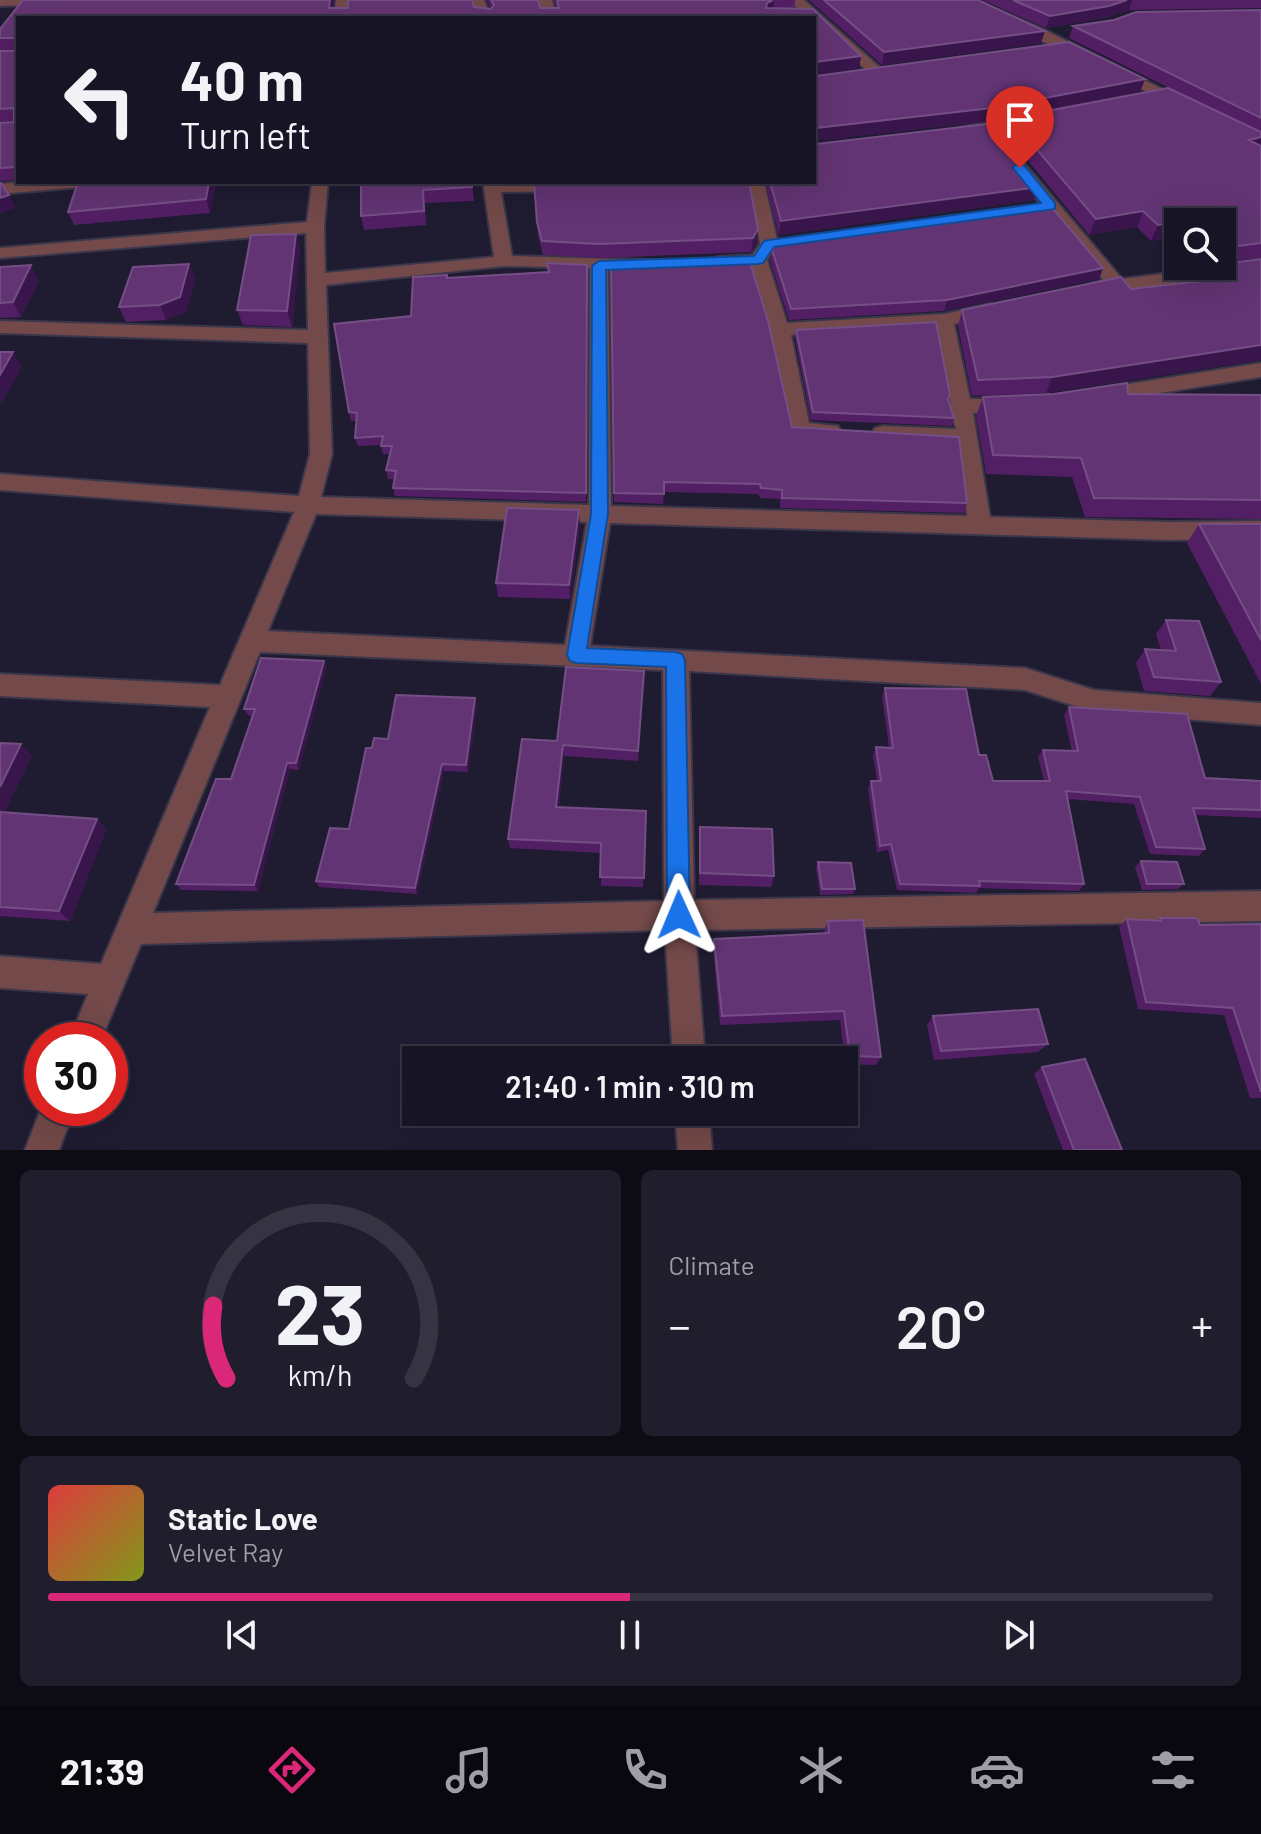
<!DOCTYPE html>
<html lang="en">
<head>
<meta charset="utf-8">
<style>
  body { margin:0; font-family:Barlow,sans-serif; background:#201d2d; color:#f1f3f6; height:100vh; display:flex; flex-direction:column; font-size:30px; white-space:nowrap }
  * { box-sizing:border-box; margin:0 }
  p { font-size:26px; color:#9e9ea7 }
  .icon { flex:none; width:44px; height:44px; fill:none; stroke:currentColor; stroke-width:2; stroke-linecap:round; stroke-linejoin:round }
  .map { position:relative; height:1150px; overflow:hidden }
  .drawer { display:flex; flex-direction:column; gap:20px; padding:20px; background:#0d0b14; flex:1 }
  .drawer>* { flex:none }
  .guide { position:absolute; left:16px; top:16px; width:800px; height:168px; border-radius:0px; box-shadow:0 8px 32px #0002,0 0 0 2px #363342; background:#171425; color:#f1f3f6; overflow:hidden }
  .tools { position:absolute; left:1164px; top:208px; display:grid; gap:16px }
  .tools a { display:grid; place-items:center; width:72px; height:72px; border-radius:0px; background:#171425; box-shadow:0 8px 32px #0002,0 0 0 2px #363342; font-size:40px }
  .speed { position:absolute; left:24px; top:1022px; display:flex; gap:16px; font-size:40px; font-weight:700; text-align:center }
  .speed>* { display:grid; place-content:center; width:104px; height:104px; border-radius:50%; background:#171425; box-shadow:0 8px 32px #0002,0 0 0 2px #363342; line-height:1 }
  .speed .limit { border:12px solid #d22; background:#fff; color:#111 }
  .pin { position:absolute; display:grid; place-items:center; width:68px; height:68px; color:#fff; margin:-82px -34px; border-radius:50% 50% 50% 0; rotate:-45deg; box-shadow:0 0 8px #0007 }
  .pin .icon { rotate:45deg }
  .me { position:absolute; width:88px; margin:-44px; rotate:359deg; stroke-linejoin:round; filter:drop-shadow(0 0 6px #0008) }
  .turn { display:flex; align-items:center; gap:28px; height:168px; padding:0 32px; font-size:36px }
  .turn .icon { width:104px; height:104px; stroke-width:2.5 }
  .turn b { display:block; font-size:56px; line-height:68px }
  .big { font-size:60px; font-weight:600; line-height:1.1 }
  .drawer .tile { flex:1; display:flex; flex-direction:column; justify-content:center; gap:12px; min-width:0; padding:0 28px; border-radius:12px; background:#201d2d }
  .drawer .dial { align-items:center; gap:0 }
  .dial svg { height:208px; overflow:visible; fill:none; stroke:#363342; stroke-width:7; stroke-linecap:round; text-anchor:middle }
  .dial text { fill:#f1f3f6; stroke:none }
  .song { display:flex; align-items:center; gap:24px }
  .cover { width:96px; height:96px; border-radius:12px; background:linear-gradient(135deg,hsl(0 70% 55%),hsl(70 70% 35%)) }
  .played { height:8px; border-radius:4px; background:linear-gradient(90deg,#db2777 50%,#363342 50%) }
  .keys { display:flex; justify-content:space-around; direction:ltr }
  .heat { display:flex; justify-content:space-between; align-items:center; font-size:44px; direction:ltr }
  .drawer .tiles { flex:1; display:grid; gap:20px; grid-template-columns:1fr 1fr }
  .tile:last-child { grid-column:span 2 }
  .trip { position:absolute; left:402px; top:1046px; width:456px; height:80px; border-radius:0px; background:#171425; box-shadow:0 8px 32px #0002,0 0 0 2px #363342; font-weight:600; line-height:80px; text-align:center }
  .menu { display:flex; height:128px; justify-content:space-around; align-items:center; background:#09080f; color:#9e9ea7 }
  .menu .icon { width:56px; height:56px }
  .menu .on { color:#db2777 }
  .menu b { font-size:36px; color:#f1f3f6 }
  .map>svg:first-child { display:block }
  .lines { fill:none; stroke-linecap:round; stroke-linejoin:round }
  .street-casing { stroke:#3a364b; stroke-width:4 }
  .street { fill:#734949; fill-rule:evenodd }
  .wall { fill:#531f64 }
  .shaded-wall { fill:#38154a }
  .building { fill:#623473; stroke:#754e86; stroke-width:2 }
  .route { fill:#1a73e8; stroke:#114b97; stroke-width:2 }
</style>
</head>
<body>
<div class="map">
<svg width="1261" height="1150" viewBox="0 0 1261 1150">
  <rect width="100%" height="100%" fill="#1f1b31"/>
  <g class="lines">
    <g class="street-casing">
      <path id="street" d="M0 0H65L58 4 0 6Z
        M336 0H350L348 18H334Z
        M470 0H484L492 18H478Z
        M538 0H552L557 18H543Z
        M789 0H804L884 71V77H874L814 23V18H808Z
        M956 0H974L1049 32 1192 104 1184 109 1179 107Z
        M1040 114 1046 116V122L958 138 950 133 958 128Z
        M1018 161 1024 163 1122 279 1261 261V271L1097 294 1090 292 1088 288 1090 284 1104 281 1012 169 1010 166 1012 163Z
        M23 182H90L82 187 0 194V184Z
        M312 182H328L324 227 325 273 494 257 483 182H570L574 186 566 191 501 192 512 256 650 260 653 264 644 269H608L611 506 967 516 958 444 883 440 875 438 872 433 875 428 883 426 956 429 949 406 951 403 936 327 791 335 809 423 838 426 841 431 838 436 792 435 770 330 750 266 717 267 708 262 717 257 752 255 760 244 748 182H764L778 244 767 260 787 323 944 314 990 304 997 306 1000 310 997 314 954 324 970 399H1020L1023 404 1020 409 973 413 990 517 1170 522 1261 521V539L1170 540 610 523 590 646 1025 668 1094 690 1261 703V725L1094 712 1025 690 689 671 694 900 1261 891V921L695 930 705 1060H673L665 930 141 944 101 1040H69L88 994 0 988V956L101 964 210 707 0 696V674L220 685 294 512 0 490V474L299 496 310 454 308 343 0 333V321L308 330 306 233 0 258V248L307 222ZM504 266 590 268 589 505 321 497 332 454 326 285ZM316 514 587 522 565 645 268 631ZM260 652 663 670 664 901 153 913Z
        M1261 363V377L1097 403 1087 396 1097 389Z
        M42 1106 75 1108 59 1150H25Z
        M675 1112H709L712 1150H678Z"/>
    </g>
    <use href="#street" class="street"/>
  </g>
  <path class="wall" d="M23 0H334L333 8H348V0H472L474 7 491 9 487 0H538L540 8H556L554 0H795L794 8 813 9 861 56 859 68 814 75 816 76 1069 42 1145 79 1140 92 989 121 814 141V18H18V180L0 181V123L14 122V121L0 122V29Z
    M809 0H978L1041 43 882 65Z
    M982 0H1261V8L1129 10 1105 18 1046 28Z
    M1261 10V258L1222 263V222H1178V242L1172 237 1151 241 1137 227 1089 235 1006 134 1010 118 1185 96 1069 38 1073 26Z
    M816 144 1039 187 1034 200 779 235 765 182H814Z
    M216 182 210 213 74 225 68 212Z
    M361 182H472L474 201 425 203 426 225 364 230 361 216Z
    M534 182H749L757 243 751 252 599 258 543 255 538 236Z
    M300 249 292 327 243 325 237 310Z
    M772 250 1103 268 1099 279 944 311 789 320 770 261Z
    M1261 259V360L1046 393 972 396 958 326 962 310 1216 279 1224 264Z
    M547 263 587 265 586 502 395 496 393 488 394 479H388L386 470 390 454H383L381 445 358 446 355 438 357 421H351L349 412 411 316 448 278 548 272Z
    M189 264 195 279 186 312 166 320 126 322 119 307Z
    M611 264 792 427 967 503 964 513 780 508V499L760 498 758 494 664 492 663 504 614 502Z
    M0 267 39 281 21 317 0 318Z
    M796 330 954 418 952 426 811 420 795 338Z
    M1128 394 1261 395V519L1085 517 1072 477 986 474 976 416 983 397Z
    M1199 524H1261V684L1187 543Z
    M580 525 570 599 498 597 496 583Z
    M1166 620 1221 682 1210 696 1144 691 1136 663 1145 649 1161 650 1156 634Z
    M324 661 326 668 299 770 290 769 258 891 181 890 176 884 231 779 253 716 248 715 244 709Z
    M644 671 638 761 564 756 559 807 646 811 643 887 601 886V853L510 848 508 839 557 741Z
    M885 688 979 755 993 781H1044L1038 757 1043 750 1072 751 1064 715 1069 707 1205 778 1261 781V818L1195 815 1205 849 1199 856 1150 854 1134 804 1068 799 1084 884 1079 891 979 888 976 893 897 890 888 850 877 852 868 788 871 781H877L873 755 876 747 889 748 882 696Z
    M477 705 468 772 444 771 417 894 319 887 316 881 349 829 372 748 388 739Z
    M0 743 32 756 4 813 97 819 106 830 70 921 0 916Z
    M700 827 774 876 771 887 699 885V839Z
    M1141 861 1184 884 1178 889 1142 890 1135 867Z
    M818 862 855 889 853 894 820 895 816 868Z
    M1160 918 1200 925 1261 924V1098H1250L1224 1015 1138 1009 1119 927 1127 919 1157 921Z
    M828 921 881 1057 876 1065 845 1064 840 1020 720 1025 713 949 714 939 824 934V931Z
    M933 1016 1048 1044 1038 1052 934 1060 927 1025Z
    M1042 1067 1122 1150H1063L1034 1074Z"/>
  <path class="shaded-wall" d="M330 0H334L332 18 329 8Z
    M774 0 773 11 766 15 767 3Z
    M1127 0H1132L1129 10 1105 18 1046 28 1050 16Z
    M1045 31 1041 43 882 65 884 52Z
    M861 56 859 68 814 75 815 62Z
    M1145 79 1140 92 989 121 814 141 816 128Z
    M1261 137V147L1249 140Z
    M209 182H216L210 213 206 199Z
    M1039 187 1034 200 779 235 781 221Z
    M9 195 16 208 0 213V198Z
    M1143 211 1137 227 1089 235 1096 219Z
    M1180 221 1172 237 1151 241 1158 225Z
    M758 229 757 243 751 252 753 238Z
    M296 234 300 249 292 327 287 311Z
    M189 264 195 279 186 312 166 320 160 305Z
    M31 265 39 281 21 317 13 302Z
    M1103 268 1099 279 944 311 947 300Z
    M1261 345V360L1046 393 1052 377Z
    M13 352 22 367 2 403 0 401V375Z
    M579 510 580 525 570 599 569 585Z
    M324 661 326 668 299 770 296 763Z
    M475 698 477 705 468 772 466 765Z
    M21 744 32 756 0 821V787Z
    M563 745 564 756 558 816 556 807Z
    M287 763 290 769 258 891 254 885Z
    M442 764 444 771 417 894 415 888Z
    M97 819 106 830 70 921 59 911Z"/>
  <path class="building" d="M23 0H330L329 8H348V0H472L474 7 491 9 494 5 491 0H538L540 8H559L557 0H773L767 3 766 8 813 9 861 56 815 62 814 68V18H18V167L0 168V123L14 122V108L0 109V51H15V38H0V29Z
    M824 0H978L1045 31 884 52Z
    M1013 0H1127L1109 6 1050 16Z
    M1261 10V118L1073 26 1114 20 1136 12Z
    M1069 42 1145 79 992 108 816 128 814 135V74L816 76Z
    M1168 88 1261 132V137L1249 140 1261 146V243L1222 248V222H1181L1180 221 1158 225 1143 211 1096 219 1010 118Z
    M987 124 1039 187 781 221 770 182H814V142L816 144Z
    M78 182H209L206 199 68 212Z
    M361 182H472V187L423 190 424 211 361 216Z
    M534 182H749L758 229 753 238 599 244 542 241 537 222Z
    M0 183H1L9 195 0 198Z
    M1049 204 1103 268 947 300 791 309 772 250 778 241Z
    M296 234 287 311 237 310 251 235Z
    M749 259 768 321 792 427 959 437 967 503 782 498V490L761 488 760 484 664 482V494L614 493 611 264Z
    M1261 259V345L1052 377 978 380 962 310 1121 277 1131 289 1237 277 1224 264Z
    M547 263 587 265 586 493 393 488 396 471 386 470 392 446H381L383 436 355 438 357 413 349 412 334 324 411 316 413 277 447 275V278L549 272Z
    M189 264 180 297 160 305 119 307 133 267Z
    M31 265 13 302 0 303V267Z
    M936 322 950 395 948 399 954 418 813 412 796 330Z
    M0 352H13L0 375Z
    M1127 383 1128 394 1261 395V500L1094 498 1081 458 993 455 983 397 1054 394Z
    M507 508 579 510 569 585 496 583Z
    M1199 524H1261V640Z
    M1166 620 1199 621 1221 682 1154 677 1145 649 1176 651Z
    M261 658 324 661 296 763H287L254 885 176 884 216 779H231L255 709H244Z
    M566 667 644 671 638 751 563 745 556 807 646 811 644 878 600 877 601 843 508 839 522 739 557 741Z
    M885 688 966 689 979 755H986L993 781H1050L1043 750 1078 751 1069 707 1187 714 1205 778 1261 781V810L1193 808 1205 849 1156 847 1140 797 1066 791 1084 884 979 881 980 886 900 884 891 844 880 846 871 781H881L876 747 893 748Z
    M396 695 475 698 466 765 442 764 415 888 316 881 330 828 349 829 366 748H372L374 738 388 739Z
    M0 743 21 744 0 787Z
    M0 812 97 819 59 911 0 907Z
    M700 827 772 829 774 876 700 873Z
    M1141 861 1177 862 1184 884H1147Z
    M818 862 851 863 855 889H822Z
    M1160 918H1197L1200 925 1261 924V1092L1233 1008 1146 1002 1127 919 1161 921Z
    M863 920 881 1057 850 1056 844 1011 722 1016 714 939 829 933 828 921Z
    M1038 1009 1048 1044 941 1051 933 1016Z
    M1085 1059 1122 1150H1074L1042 1067Z"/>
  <path class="route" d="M1015 165H1024L1055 203V209L774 247 763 263 758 264 606 270 608 514 587 648 676 652 682 654 685 660 690 915 687 923 679 926 670 923 667 915 666 667 576 663 570 661 567 655 591 514 592 266 599 261 754 256 764 241 769 240 1041 203 1013 168Z"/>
</svg>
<div class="tools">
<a><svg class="icon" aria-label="search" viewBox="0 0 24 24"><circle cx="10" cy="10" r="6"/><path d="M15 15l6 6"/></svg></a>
</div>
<div class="speed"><div class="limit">30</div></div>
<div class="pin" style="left:1020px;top:168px;background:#d93025"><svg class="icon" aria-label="arrive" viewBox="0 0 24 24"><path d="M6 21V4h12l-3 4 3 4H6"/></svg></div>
<svg class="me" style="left:679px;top:915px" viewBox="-20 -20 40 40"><path d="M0-17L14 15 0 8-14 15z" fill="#1a73e8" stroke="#fff" stroke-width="4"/></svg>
<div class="trip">21:40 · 1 min · 310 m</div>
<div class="guide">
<div class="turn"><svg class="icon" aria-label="left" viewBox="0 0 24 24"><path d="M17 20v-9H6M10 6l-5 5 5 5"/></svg><div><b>40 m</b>Turn left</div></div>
</div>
</div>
<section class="drawer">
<div class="tiles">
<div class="tile dial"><svg viewBox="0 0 100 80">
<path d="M14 69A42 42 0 1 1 86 69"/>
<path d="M14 69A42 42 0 0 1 9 41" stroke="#db2777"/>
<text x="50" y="56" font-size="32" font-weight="700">23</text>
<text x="50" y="72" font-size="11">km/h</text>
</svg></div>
<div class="tile"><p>Climate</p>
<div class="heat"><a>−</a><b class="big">20°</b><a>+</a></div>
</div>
<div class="tile">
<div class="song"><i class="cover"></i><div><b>Static Love</b><p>Velvet Ray</p></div></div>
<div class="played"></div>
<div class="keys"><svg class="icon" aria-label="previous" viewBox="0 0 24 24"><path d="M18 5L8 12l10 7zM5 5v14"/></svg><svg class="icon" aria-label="pause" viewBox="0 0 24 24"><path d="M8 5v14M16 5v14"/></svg><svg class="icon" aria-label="next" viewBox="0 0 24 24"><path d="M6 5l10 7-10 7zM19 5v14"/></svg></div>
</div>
</div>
</section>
<nav class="menu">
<b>21:39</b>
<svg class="icon on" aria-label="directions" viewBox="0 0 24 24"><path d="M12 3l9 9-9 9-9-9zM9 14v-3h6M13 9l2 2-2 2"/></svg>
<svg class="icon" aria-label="music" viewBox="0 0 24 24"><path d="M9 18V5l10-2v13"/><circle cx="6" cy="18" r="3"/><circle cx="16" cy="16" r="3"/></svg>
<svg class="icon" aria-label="phone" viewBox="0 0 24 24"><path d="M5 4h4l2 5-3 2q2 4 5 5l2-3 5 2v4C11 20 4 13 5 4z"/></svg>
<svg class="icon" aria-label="climate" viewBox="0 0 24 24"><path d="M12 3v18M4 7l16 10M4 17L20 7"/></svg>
<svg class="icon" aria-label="car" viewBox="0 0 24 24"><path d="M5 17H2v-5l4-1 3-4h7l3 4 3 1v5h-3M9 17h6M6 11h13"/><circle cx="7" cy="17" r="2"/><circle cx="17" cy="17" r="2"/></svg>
<svg class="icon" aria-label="filters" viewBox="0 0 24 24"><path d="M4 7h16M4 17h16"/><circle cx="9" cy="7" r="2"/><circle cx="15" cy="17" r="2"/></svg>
</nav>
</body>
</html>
